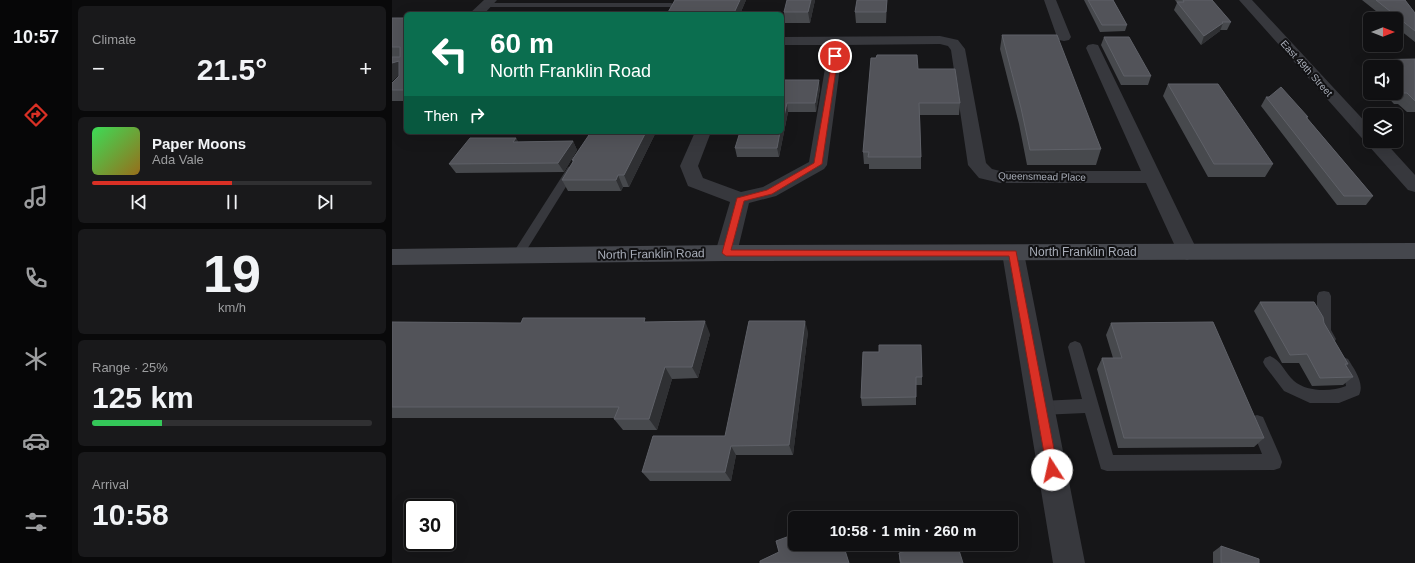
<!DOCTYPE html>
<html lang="en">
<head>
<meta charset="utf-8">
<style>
  body { margin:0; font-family:Helvetica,sans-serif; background:#19191b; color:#f1f3f6; height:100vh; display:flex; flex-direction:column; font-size:15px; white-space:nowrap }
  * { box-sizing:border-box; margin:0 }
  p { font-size:13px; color:#9c9d9f }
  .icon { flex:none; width:22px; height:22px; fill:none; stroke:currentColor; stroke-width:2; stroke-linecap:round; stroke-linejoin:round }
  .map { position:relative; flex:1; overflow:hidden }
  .sheet { display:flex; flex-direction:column; gap:6px; padding:6px; background:#09090a; width:320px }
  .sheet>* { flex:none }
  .hud { position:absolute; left:12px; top:12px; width:380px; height:122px; border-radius:6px; box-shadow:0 4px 16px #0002,0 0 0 1px #303032; background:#0b6e4f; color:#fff; overflow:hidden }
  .needle { width:26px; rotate:90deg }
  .controls { position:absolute; left:971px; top:12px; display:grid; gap:8px }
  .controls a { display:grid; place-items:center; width:40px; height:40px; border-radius:6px; background:#101012; box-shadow:0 4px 16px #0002,0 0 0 1px #303032; font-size:20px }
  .speed { position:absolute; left:12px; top:499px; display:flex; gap:8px; font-size:20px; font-weight:700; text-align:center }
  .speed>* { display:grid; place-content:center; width:52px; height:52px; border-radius:50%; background:#101012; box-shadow:0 4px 16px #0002,0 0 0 1px #303032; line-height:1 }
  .speed .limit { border:2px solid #111; border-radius:6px; background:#fff; color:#111 }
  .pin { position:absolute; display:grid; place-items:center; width:34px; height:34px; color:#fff; margin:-17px; border:2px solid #fff; border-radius:50%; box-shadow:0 1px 4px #0007 }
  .me { position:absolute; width:44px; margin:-22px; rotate:350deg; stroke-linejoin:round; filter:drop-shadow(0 0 3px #0008) }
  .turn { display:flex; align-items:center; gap:14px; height:84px; padding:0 20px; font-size:18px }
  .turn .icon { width:52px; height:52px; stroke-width:2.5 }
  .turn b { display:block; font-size:28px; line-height:34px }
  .then { display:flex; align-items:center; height:38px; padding:0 20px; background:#0003; gap:8px; font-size:15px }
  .big { font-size:30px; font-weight:700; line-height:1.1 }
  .sheet .card { flex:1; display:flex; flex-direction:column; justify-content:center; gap:6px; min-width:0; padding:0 14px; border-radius:6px; background:#19191b }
  .sheet .dial { align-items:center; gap:0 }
  .dial b { font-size:52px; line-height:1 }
  .song { display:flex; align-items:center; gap:12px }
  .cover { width:48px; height:48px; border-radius:6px; background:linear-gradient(135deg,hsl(130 70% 55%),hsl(40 70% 35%)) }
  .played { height:4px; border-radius:2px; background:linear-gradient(90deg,#d93025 50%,#303032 50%) }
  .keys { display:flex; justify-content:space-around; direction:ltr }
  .heat { display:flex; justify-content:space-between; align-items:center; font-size:22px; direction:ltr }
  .charge { height:6px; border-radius:3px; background:linear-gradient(90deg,#34c759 25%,#303032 0) }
  .trip { position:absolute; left:396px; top:511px; width:230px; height:40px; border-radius:6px; background:#101012; box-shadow:0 4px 16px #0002,0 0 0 1px #303032; font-weight:700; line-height:40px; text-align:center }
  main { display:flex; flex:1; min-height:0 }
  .dock { display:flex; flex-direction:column; width:72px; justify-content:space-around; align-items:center; background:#060607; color:#9c9d9f }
  .dock .icon { width:28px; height:28px }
  .dock .active { color:#d93025 }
  .dock b { font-size:18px; color:#f1f3f6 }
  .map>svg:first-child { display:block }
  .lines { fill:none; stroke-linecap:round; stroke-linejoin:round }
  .service { fill:#37383d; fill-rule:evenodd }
  .minor { fill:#37383d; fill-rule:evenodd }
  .secondary { fill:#45474d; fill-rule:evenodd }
  .wall { fill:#47494d }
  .shaded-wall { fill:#2f3033 }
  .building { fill:#525359; stroke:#5f6168 }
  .route { fill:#d93025; stroke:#8d1f18 }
  .labels { text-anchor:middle; stroke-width:4; stroke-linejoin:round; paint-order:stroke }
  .far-street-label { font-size:10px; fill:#a8adb8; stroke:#111113 }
  .street-label { font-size:12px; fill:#a8adb8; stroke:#111113 }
</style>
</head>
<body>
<main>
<nav class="dock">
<b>10:57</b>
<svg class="icon active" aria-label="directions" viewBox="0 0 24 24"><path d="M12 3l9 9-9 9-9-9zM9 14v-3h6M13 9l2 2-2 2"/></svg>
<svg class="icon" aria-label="music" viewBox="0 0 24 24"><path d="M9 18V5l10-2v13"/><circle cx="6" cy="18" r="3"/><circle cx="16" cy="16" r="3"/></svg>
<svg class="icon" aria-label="phone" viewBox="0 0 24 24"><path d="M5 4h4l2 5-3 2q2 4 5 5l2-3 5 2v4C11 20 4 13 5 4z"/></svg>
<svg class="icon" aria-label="climate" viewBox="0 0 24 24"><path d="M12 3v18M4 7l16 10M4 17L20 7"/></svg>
<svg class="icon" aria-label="car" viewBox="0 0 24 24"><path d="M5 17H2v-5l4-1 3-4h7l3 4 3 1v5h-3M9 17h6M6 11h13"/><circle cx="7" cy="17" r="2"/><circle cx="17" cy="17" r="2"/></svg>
<svg class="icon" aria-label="filters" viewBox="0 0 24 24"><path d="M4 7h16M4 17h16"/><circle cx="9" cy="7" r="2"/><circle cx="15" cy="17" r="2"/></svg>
</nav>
<section class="sheet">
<div class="card"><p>Climate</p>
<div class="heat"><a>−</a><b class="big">21.5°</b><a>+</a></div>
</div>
<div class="card">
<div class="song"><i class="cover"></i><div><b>Paper Moons</b><p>Ada Vale</p></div></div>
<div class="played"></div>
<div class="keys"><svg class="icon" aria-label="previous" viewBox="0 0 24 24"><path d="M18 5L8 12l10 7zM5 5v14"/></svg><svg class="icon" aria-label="pause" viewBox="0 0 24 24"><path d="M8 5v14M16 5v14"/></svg><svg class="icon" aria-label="next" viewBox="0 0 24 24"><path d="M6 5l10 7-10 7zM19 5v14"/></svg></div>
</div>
<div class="card dial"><b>19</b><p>km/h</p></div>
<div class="card"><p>Range · 25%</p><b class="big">125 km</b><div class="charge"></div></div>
<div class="card"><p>Arrival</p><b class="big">10:58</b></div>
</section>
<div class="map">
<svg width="1023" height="563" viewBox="0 0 1023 563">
  <rect width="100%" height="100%" fill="#161618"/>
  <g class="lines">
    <path class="service" d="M91 3H279L283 5 279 7H91Z
      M180 166 185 169 129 259 125 261 121 259 119 256 121 253 176 167Z
      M932 291 937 292 939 296V330L944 339 942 343 937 345 932 343 925 331V296L927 292Z
      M683 341 688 343 690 347 721 455 870 454 857 422 859 417 865 415 871 417 888 456 890 462 888 468 882 470 715 471 709 469 693 413 649 415 644 413 641 408 644 403 649 401 690 399 676 347 678 343Z
      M878 356C889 360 893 373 902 381 915 392 939 392 954 386L953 380 944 363 946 359 951 357 956 359C962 369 973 383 967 395L947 403H918L892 391 873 366 871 362 873 358Z"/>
    <path class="minor" d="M92 0H105L92 14H77Z
      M652 0H664L679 37 677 40 672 41 667 40 665 37Z
      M847 0H860L978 127V141H992L1023 175V192L1016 190Z
      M548 36 566 40 573 49 594 163 600 169 608 171H749L694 48 696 45 701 44 706 45 806 252 802 257 795 260 788 257 754 183H608L587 178 576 165 559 50 556 46 548 44 451 45 435 165 432 169 384 196 357 203 345 253 341 258 334 261 327 258 323 253 338 202 296 186 288 166 303 132H319L306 166 311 178 349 192 371 187 417 162 437 45H390V37Z
      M621 245 628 248 632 253 693 563H661L610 253 614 248Z"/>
    <path class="secondary" d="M1023 243V259L334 261 0 265V249L334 245Z"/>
  </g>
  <path class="wall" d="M283 0H354L348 14H275Z
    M423 0 418 23H393L392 12Z
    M495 0 494 23H464L463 12Z
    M692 0H721L735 25 733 31 708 32Z
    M783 0H820L839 22 835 30H828V31L809 45 782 10 785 3Z
    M970 0H1013L1023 13V42L1004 27V19H994Z
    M0 18H14V101H0V83L7 76V75L0 81Z
    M610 35 709 149 704 165H635L627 124 608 49Z
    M712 37 759 76 756 85H729L709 45Z
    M1023 59V112H1015L1006 104H1002L992 93H1004V67H978V79L970 71 977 60Z
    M526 69 568 103 567 115H528L529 157V169H477V164H472L471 152Z
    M390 80 428 88 424 112H396L387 157H345L343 148Z
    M776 84 881 164 873 177H816L771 96Z
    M874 97 916 117 915 118 981 196 974 205H945L869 106Z
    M264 132 237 187H231L229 191H176L170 180 181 162 180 160 195 139Z
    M124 138 126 142 181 141 185 150 172 172 64 173 57 164Z
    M868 302 932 323 956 364 954 366 961 377 951 385 920 386 907 363H890L862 311Z
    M0 322 129 323 255 322 318 334 306 378 280 379 265 430H231L222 419 223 418H0Z
    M719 323 872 438 862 447 726 448 705 369 710 358H721L714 335Z
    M416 332 401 455H344L339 481H258L250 472 333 436Z
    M471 352 530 377V385H524V405L470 406 469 398Z
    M829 546 867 563H821V552Z
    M507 553 571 563H508L507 559Z"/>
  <path class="shaded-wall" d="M348 0H354L348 14H342V13Z
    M419 0H423L418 23 416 12Z
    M495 0 494 23V12Z
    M831 23 828 31 809 45 812 36Z
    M7 61 8 74 0 81V63Z
    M427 80 428 88 424 112 423 103Z
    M395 103 396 112 387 157 385 148 388 132H390V125Z
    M254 132H264L237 187 232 175Z
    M124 138 129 147 121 142Z
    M181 141 185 150 172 172 166 163Z
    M226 175 231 187 229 191 224 180Z
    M313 321 318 334 306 378 300 367Z
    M413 321 416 332 401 455 397 445Z
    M273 367 280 379 265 430 257 419Z
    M339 446 344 455 339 481 333 472Z"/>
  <path class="building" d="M283 0H348L342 13 275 14Z
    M395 0H419L416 12H392Z
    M465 0H495L494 12H463Z
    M696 0H721L735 25H710Z
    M791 0H820L839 22H830L831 23 812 36 785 2H792Z
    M984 0H1013L1023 13V31Z
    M0 18H14V90H0V83L7 76V61L0 63V57H8V47H0Z
    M610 35H665L709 149 638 150 629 108Z
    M712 37H737L759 76H732Z
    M485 55H525L526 69H563L568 103H527L529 157H476L477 152H471L479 58H484Z
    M1023 59V101L1015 93H1011L1004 86V67H984L977 60Z
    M390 80H427L423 103H395L390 125Z
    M776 84H826L881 164H822Z
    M889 87 916 117H914L981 196H952L874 97H877Z
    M199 132H254L232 175H226L224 180H170L182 160H180Z
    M348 132H388L385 148H343Z
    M78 138H124L121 142 181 141 166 163 57 164Z
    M868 302H922L931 317 932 323 956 364H953L961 377 928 378 915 354 898 355Z
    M131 318H253L252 322 313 321 300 367H273L257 419H222L227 407H0V322L129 323Z
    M357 321H413L397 445 339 446 333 472H250L261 436H333Z
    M821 322 872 438H732L710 358H730L719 323Z
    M487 345H529L530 377H524V397L469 398 471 352H487Z
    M403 534V544H451L457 563H368V561L387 552 384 541Z
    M538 544H565L571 563H509L507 553Z
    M829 546 867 559V563H829Z"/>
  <path class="route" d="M441 55 446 56 430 164 380 194 352 201 339 250 624 251 666 470 665 474 660 476 656 474 655 470 617 256H334L330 253 345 198 375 190 422 163Z"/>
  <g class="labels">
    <g class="far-street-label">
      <text transform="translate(915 68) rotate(48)" y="4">East 49th Street</text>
      <text transform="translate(650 176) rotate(1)" y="4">Queensmead Place</text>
    </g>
    <g class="street-label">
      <text x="691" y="256">North Franklin Road</text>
      <text transform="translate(259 254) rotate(-1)" y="4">North Franklin Road</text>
    </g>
  </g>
</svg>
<div class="controls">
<a><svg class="needle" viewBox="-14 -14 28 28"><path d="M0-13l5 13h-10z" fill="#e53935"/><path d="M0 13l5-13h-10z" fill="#9c9d9f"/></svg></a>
<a><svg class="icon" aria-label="sound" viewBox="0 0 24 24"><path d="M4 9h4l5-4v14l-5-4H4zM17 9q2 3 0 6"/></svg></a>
<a><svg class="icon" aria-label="layers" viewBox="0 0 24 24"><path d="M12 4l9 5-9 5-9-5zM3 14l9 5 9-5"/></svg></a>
</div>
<div class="speed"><div class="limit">30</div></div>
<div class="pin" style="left:443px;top:56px;background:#d93025"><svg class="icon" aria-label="arrive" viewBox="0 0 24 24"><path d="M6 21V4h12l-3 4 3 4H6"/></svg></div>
<svg class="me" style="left:660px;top:470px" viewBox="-20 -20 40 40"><circle r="19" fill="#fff"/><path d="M0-13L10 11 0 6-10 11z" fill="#d93025"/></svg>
<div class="trip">10:58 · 1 min · 260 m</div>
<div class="hud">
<div class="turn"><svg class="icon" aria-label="left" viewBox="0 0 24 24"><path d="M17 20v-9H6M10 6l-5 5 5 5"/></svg><div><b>60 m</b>North Franklin Road</div></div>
<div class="then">Then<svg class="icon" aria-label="right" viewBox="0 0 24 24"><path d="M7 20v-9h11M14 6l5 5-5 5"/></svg></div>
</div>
</div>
</main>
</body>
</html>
